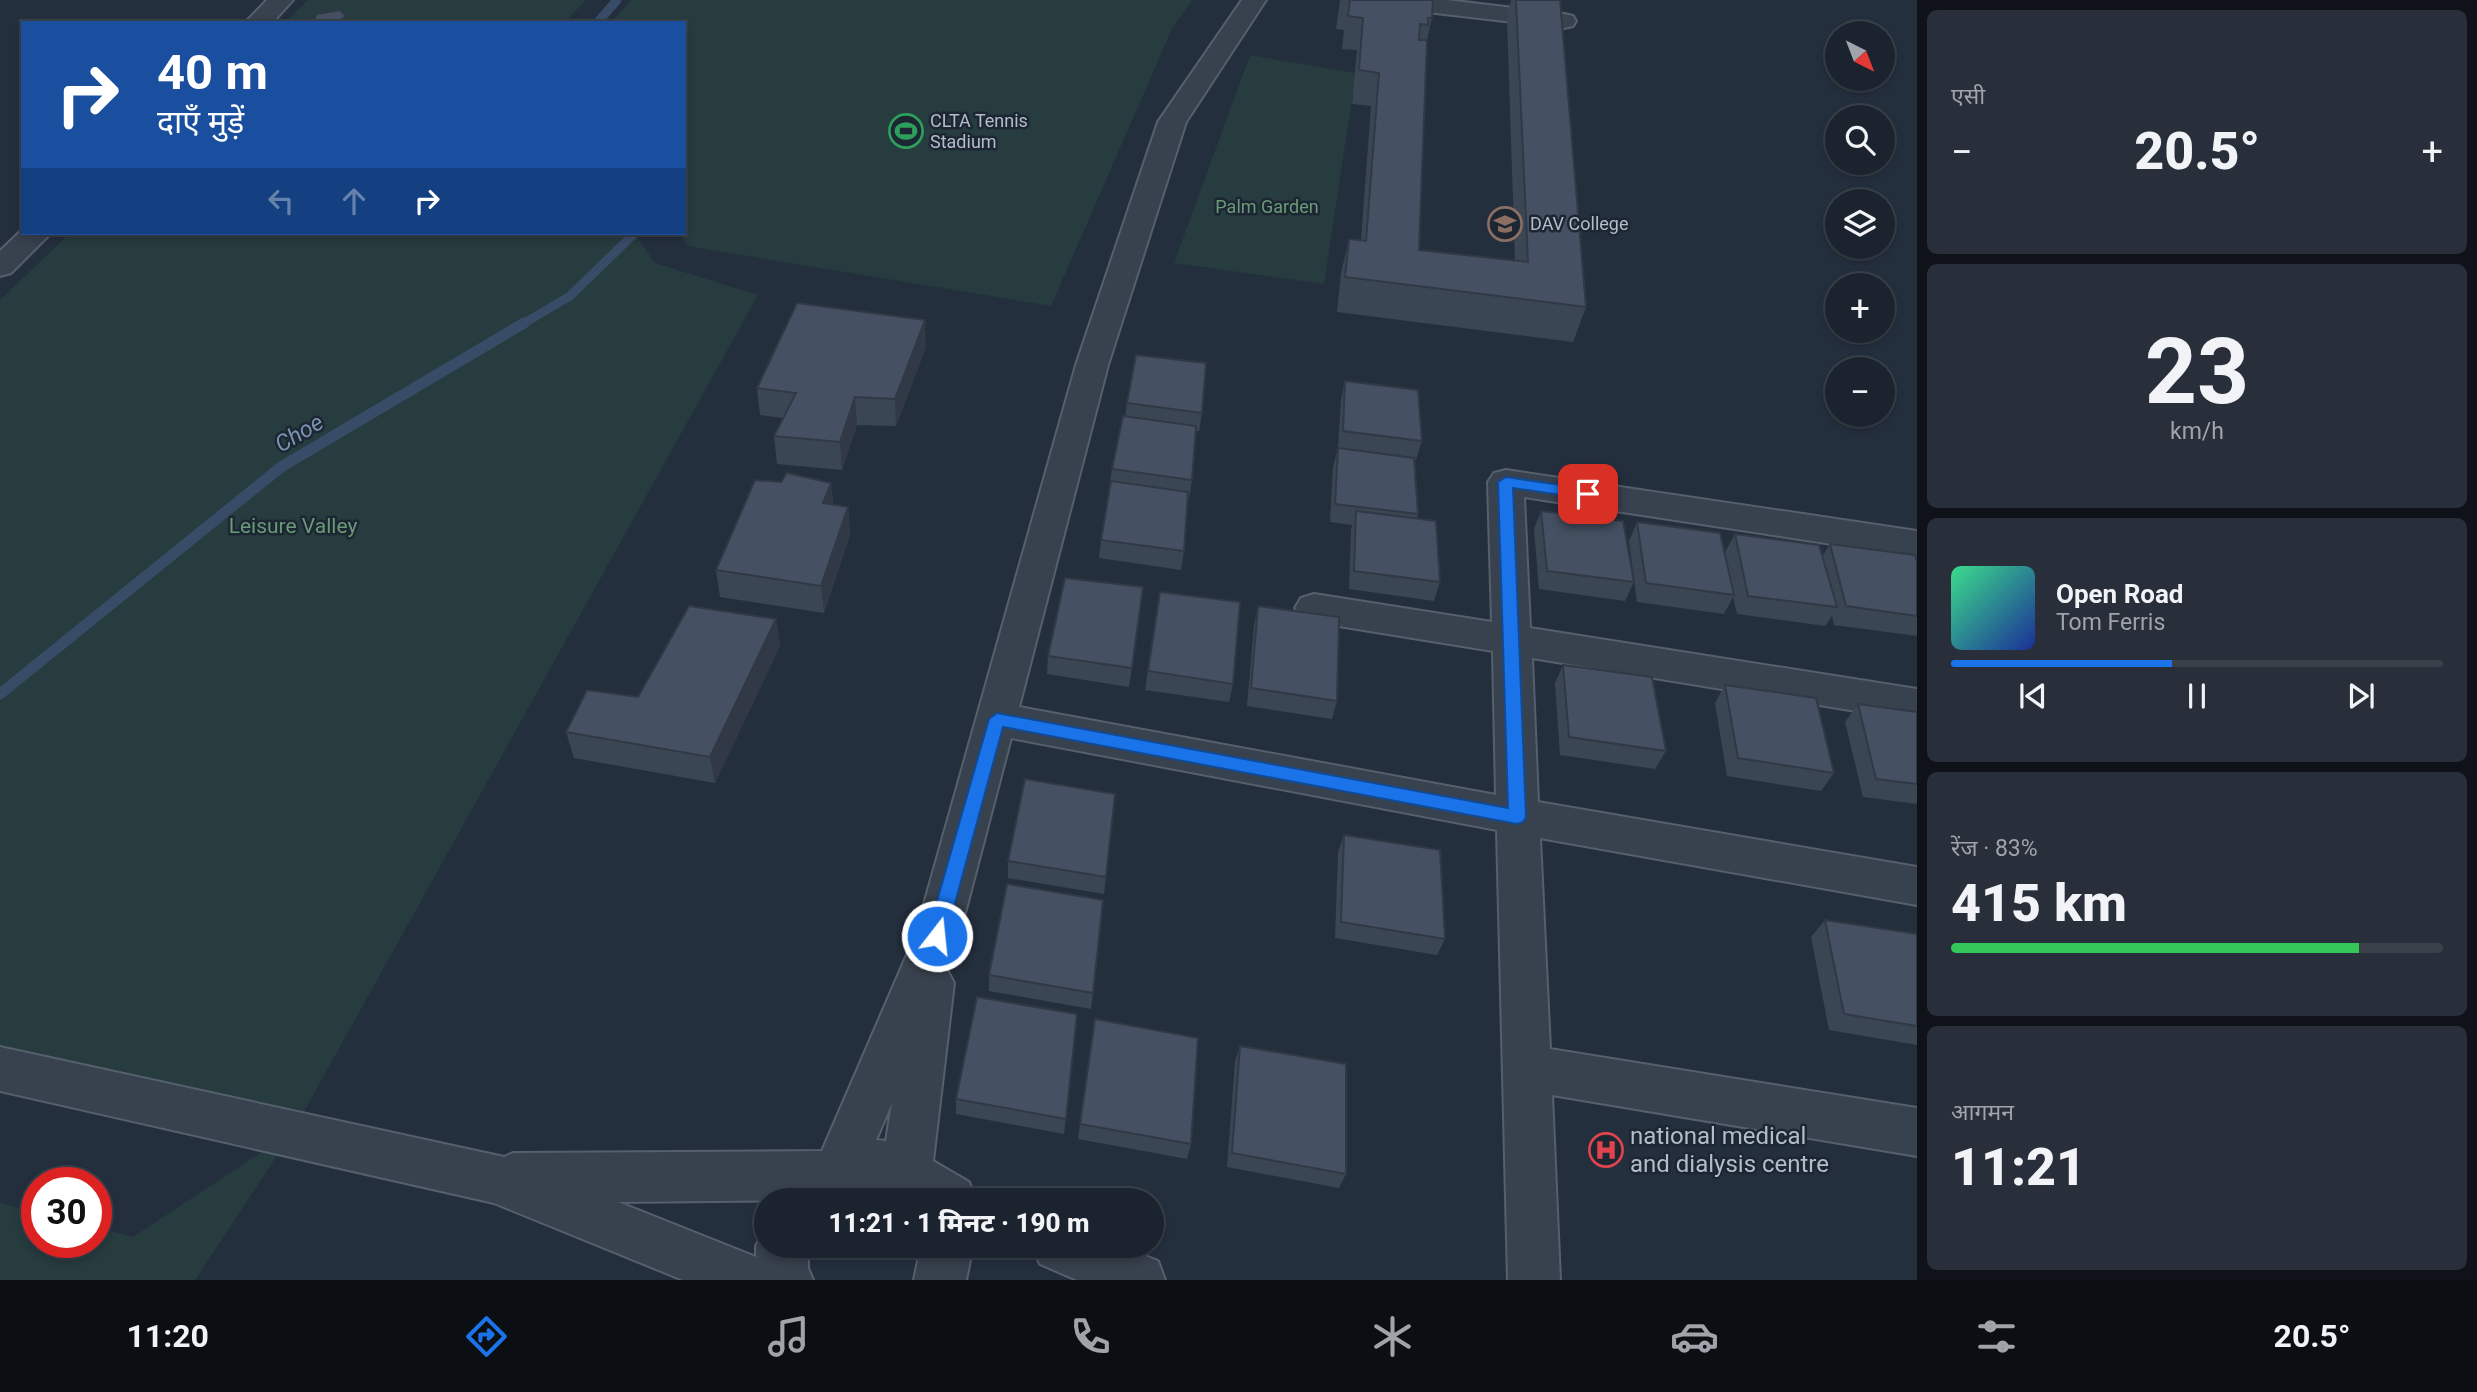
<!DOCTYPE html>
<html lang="hi">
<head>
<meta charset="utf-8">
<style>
  body { margin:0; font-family:Roboto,"Noto Sans Devanagari",sans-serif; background:#282f3a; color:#f1f3f6; height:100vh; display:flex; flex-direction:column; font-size:26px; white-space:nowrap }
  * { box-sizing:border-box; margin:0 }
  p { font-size:23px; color:#a0a4aa }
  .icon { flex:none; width:38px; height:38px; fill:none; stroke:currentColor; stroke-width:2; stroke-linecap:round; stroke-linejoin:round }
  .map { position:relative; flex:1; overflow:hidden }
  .drawer { display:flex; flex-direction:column; gap:10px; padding:10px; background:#0f1319; width:560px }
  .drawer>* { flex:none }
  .guide { position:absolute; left:21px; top:21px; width:665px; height:214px; border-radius:0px; box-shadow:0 4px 10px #0003,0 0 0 2px #39404a; background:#1a4fa0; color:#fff; overflow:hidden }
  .needle { width:46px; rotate:138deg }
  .buttons { position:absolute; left:1825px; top:21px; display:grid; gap:14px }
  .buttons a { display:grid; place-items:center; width:70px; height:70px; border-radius:50%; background:#1b232e; box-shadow:0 4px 10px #0003,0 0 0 2px #39404a; font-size:35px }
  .speed { position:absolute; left:21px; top:1167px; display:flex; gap:14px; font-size:35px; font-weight:700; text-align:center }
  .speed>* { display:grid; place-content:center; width:91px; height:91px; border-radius:50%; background:#1b232e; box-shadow:0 4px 10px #0003,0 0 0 2px #39404a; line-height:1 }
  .speed .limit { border:10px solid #d22; background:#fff; color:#111 }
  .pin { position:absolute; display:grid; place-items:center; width:60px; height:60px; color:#fff; margin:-30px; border-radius:14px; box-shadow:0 4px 10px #0006 }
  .me { position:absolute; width:77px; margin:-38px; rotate:16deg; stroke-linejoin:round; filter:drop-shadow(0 0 5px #0008) }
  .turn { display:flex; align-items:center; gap:24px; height:147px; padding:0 21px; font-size:32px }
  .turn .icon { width:91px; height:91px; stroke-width:2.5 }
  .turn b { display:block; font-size:49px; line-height:60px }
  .lanes { display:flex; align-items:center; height:66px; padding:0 21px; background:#0003; justify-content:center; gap:35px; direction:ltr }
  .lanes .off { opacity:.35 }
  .big { font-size:52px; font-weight:800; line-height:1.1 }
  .drawer .tile { flex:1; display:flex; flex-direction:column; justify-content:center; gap:10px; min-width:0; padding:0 24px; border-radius:10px; background:#282f3a }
  .drawer .dial { align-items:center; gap:0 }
  .dial b { font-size:91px; line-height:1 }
  .song { display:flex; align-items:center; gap:21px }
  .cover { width:84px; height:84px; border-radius:10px; background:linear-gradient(135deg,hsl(150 70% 55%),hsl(230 70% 35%)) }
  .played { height:7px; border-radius:4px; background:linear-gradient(90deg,#1a73e8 45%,#39404a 45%) }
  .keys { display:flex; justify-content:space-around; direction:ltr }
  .heat { display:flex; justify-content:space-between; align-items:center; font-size:38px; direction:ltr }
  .charge { height:10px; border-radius:5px; background:linear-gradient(90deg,#34c759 83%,#39404a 0) }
  .trip { position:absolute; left:754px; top:1188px; width:410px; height:70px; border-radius:35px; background:#1b232e; box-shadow:0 4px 10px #0003,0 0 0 2px #39404a; font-weight:800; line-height:70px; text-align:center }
  .dock { display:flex; height:112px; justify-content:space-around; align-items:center; background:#0b0e12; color:#a0a4aa }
  .dock .icon { width:49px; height:49px }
  .dock .selected { color:#1a73e8 }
  .dock b { font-size:32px; color:#f1f3f6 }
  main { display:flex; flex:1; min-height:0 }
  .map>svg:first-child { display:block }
  .green { fill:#263c3f }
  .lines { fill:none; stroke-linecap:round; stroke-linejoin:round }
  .stream-far1 { stroke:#394c67; stroke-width:9 }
  .stream { stroke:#394c67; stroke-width:11 }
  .minor-casing { stroke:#565f6c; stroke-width:4 }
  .minor { fill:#38414e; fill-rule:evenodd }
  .wall { fill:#3b4654 }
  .shaded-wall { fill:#303945 }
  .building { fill:#455162; stroke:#303945; stroke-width:2 }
  .route { fill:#1a73e8; stroke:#114b97; stroke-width:2 }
  .labels { text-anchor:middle; stroke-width:5; stroke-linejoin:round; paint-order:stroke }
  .far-poi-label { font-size:18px; fill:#b4bcc9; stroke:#1d2633; text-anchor:start }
  .far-park-label { font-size:18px; fill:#6b9a76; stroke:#1d2633 }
  .park-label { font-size:21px; fill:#6b9a76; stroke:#1d2633 }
  .water-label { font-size:23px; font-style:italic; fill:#7c92b1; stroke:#1d2633 }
  .near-poi-label { font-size:24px; fill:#b4bcc9; stroke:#1d2633; text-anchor:start }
</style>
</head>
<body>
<main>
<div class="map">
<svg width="1917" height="1280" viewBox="0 0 1917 1280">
  <rect width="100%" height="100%" fill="#242f3e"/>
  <path class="green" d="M308 0H586L564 23H285Z
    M631 0H1192L1172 29 1051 306 688 246 678 233H684V23H611Z
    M1250 55 1356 73 1324 284 1174 263Z
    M70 233H634L655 263 758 295 292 1133 195 1280H0V1203L37 1213V1242H96V1227L133 1237 291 1133 0 1054V300Z"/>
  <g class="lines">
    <path class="stream-far1" d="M597 23 617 0
      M521 325 570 296 635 233"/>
    <path class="stream" d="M0 694 281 467 524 323"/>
    <g class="minor-casing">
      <path id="minor" d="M267 0H293L272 23H245Z
        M1242 0H1266L1186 122 1108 365 1019 707 1496 795 1493 651 1314 622 1301 618 1295 608 1301 598 1314 594 1492 622 1488 482 1494 473 1506 470 1917 531V557L1524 497 1530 628 1917 689V721L1532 658 1538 802 1917 867V905L1540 838 1550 1049 1917 1108V1156L1552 1095 1560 1280H1508L1497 830 1011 738 959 936 946 968 954 983 933 1161 969 1182 976 1200H904L890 1191 875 1189 851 1191 821 1200 618 1202 756 1257V1246L766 1227V1246H808V1268L813 1280H683L494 1203 0 1091V1047L504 1157 513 1153 822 1151 915 936 1076 365 1158 122ZM892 1103 886 1141 876 1140Z
        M1372 0H1447L1564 14 1573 16 1576 21 1573 26 1564 28 1384 7 1375 5Z
        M23 229V233H51L11 273 0 276V251Z
        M921 1246H973L966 1280H914Z
        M1032 1246H1120L1158 1261 1165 1280H1077L1040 1264Z"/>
    </g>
    <use href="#minor" class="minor"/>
  </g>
  <path class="wall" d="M1340 0H1433L1432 18 1427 40 1419 250 1515 261 1507 18 1511 0H1560L1586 307 1573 342 1337 312 1341 273 1349 239 1361 240 1371 106 1352 104 1357 50 1342 49 1344 30 1336 29Z
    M926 347 896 426 857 425 842 470 777 464 774 436 783 418 760 415 757 388Z
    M1345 381 1422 441 1416 460H1415L1418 514 1417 519 1440 582 1434 601 1349 589 1351 530 1352 525 1330 522 1333 467 1338 448 1341 400Z
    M1127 403 1202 413 1199 431H1196L1192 480 1189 499H1188L1184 551 1181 570 1099 558 1101 540 1112 469 1125 417Z
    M781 482 831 483 833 505 848 507 850 535 824 613 720 597 716 570Z
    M1541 511 1634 582 1625 601 1539 589 1534 529Z
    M1637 522 1725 552 1735 534 1822 557 1830 544 1917 561V636L1834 625 1832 616 1825 626 1737 614 1733 597 1724 614 1637 602 1629 541Z
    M1143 587 1129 687 1047 674 1048 656Z
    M1160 592 1233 684 1229 702 1145 690Z
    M1258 606 1337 701 1332 719 1247 706 1254 625Z
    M776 619 780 646 715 783 574 758 566 732 638 697Z
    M1563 665 1666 751 1655 769 1560 755 1555 683Z
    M1725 685 1834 773 1821 791 1727 776 1715 703Z
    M1858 704 1917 712V804L1863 797 1845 722Z
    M1344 835 1445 939 1437 955 1335 938 1338 852Z
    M1008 861 1106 877 1104 894 1008 878Z
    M1825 920 1917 934V1045L1829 1030 1811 937Z
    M989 975 1093 993 1091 1009 989 991Z
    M1077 1014 1064 1134 956 1114V1099Z
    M1095 1019 1191 1144 1187 1159 1078 1139Z
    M1240 1046 1346 1174 1339 1188 1227 1167 1235 1061Z"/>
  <path class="shaded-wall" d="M346 16 348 23H337Z
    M925 320 926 347 896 426 895 399Z
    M855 397 857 425 842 470 840 442Z
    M831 483 833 510 823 503Z
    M848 507 850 535 824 613 821 586Z
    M776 619 780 646 715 783 710 757Z"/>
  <path class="building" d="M1350 0H1433L1432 18H1428V25L1420 24 1419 40H1427L1419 250 1528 262 1516 0H1560L1586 307 1345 277 1349 239 1366 241 1379 73 1359 70 1363 18 1348 16Z
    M340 10 346 16 337 23H318L313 21 317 14Z
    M797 303 925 320 895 399 855 397 840 442 774 436 796 393 757 388Z
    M1136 355 1206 363 1202 413 1127 403Z
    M1345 381 1418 390 1422 441 1343 431Z
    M1123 416 1196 426 1192 480 1112 469Z
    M1338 448 1414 458 1418 514 1335 504Z
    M787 473 831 483 823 503 848 507 821 586 716 570 755 480 781 482Z
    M1111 481 1188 492 1184 551 1101 540Z
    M1356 511 1436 521 1440 582 1354 571Z
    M1541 511 1623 521 1634 582 1547 571Z
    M1637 522 1720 533 1734 595 1646 583Z
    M1735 534 1819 545 1837 607 1748 596Z
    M1830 544 1915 555 1917 561V616L1846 606Z
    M1065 578 1143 587 1132 668 1048 656Z
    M1160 592 1240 602 1233 684 1148 671Z
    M689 606 776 619 710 757 566 732 587 690 638 697Z
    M1258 606 1339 617 1337 701 1251 688Z
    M1563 665 1652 677 1666 751 1569 737Z
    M1725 685 1816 698 1834 773 1738 758Z
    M1858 704 1917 712V784L1876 779Z
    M1025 779 1115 794 1106 877 1008 861Z
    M1344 835 1440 850 1445 939 1341 922Z
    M1007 884 1103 900 1093 993 989 975Z
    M1825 920 1917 934V1026L1844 1014Z
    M977 997 1077 1014 1066 1119 956 1099Z
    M1095 1019 1198 1038 1191 1144 1080 1124Z
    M1240 1046 1346 1064V1174L1232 1153Z"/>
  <path class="route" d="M1506 477 1588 489 1595 494 1588 499 1513 488 1526 817 1523 822 1517 824 1003 727 946 936 943 942H930L927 936 989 719 997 713 1508 808 1498 482Z"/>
  <defs>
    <g id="stadium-ring" transform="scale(1.75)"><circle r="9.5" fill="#1d2633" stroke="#2e9e5b" stroke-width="1.5"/><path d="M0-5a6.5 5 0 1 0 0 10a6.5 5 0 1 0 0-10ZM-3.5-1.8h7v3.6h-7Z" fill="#2e9e5b"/></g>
    <g id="university-ring" transform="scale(1.75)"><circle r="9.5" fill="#1d2633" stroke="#8d6e63" stroke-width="1.5"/><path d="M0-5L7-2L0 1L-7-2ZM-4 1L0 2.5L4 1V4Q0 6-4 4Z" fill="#8d6e63"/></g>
    <g id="hospital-ring" transform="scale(1.75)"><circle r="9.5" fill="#1d2633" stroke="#e0444e" stroke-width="1.5"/><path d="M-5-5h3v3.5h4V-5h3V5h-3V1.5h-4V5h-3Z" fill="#e0444e"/></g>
  </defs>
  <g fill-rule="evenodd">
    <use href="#stadium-ring" x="906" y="131"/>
    <use href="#university-ring" x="1505" y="224"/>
    <use href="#hospital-ring" x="1606" y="1150"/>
  </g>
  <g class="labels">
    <g class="far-poi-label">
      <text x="930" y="127">CLTA Tennis<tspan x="930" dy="21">Stadium</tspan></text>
      <text x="1530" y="230">DAV College</text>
    </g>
    <g class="far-park-label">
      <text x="1267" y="213">Palm Garden</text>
    </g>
    <g class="park-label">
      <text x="293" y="533">Leisure Valley</text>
    </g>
    <g class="water-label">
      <text transform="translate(299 433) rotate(-31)" y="8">Choe</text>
    </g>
    <g class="near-poi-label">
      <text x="1630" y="1144">national medical<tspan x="1630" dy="28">and dialysis centre</tspan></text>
    </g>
  </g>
</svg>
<div class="buttons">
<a><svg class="needle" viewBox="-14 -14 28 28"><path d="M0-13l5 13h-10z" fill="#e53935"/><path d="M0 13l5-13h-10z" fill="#a0a4aa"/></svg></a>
<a><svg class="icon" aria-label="search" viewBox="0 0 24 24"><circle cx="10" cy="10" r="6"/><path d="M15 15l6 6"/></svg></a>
<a><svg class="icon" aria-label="layers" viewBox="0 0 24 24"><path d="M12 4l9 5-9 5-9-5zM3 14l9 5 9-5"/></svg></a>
<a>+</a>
<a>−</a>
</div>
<div class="speed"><div class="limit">30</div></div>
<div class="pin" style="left:1588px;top:494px;background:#d93025"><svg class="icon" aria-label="arrive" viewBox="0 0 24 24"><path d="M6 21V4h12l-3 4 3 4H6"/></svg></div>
<svg class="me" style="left:937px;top:936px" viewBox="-20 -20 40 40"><circle r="17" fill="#1a73e8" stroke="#fff" stroke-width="3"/><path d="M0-11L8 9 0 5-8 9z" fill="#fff"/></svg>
<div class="trip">11:21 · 1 मिनट · 190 m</div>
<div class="guide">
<div class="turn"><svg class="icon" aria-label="right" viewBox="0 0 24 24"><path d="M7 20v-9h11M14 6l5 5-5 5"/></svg><div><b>40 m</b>दाएँ मुड़ें</div></div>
<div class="lanes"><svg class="icon off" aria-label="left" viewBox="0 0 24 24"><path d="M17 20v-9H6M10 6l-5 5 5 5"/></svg><svg class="icon off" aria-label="ahead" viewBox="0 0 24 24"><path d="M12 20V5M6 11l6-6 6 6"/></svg><svg class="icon" aria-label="right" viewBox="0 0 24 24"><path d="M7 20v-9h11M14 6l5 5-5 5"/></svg></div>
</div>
</div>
<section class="drawer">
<div class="tile"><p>एसी</p>
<div class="heat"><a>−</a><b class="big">20.5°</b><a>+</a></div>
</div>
<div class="tile dial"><b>23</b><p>km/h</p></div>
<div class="tile">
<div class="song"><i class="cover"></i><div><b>Open Road</b><p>Tom Ferris</p></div></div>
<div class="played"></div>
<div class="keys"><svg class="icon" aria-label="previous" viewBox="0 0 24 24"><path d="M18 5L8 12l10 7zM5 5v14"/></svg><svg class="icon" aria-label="pause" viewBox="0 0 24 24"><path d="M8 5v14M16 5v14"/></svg><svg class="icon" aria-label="next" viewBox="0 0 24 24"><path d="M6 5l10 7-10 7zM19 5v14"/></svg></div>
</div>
<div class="tile"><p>रेंज · 83%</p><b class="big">415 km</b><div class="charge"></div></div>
<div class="tile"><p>आगमन</p><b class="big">11:21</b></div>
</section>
</main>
<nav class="dock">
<b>11:20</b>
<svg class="icon selected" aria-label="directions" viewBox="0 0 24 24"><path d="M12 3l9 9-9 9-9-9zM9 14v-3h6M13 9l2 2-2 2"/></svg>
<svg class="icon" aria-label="music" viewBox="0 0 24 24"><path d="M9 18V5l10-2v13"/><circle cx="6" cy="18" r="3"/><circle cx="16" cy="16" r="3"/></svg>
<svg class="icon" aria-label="phone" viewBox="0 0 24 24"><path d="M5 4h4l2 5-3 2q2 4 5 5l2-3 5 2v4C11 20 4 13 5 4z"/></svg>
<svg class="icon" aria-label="climate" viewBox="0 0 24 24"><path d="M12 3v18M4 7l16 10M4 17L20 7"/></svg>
<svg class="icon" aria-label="car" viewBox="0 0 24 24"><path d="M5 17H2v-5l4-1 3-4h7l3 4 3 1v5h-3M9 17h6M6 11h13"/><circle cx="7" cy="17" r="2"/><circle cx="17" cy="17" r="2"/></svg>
<svg class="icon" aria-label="filters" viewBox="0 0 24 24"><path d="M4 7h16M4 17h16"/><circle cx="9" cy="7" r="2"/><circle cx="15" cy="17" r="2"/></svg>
<b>20.5°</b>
</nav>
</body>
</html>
